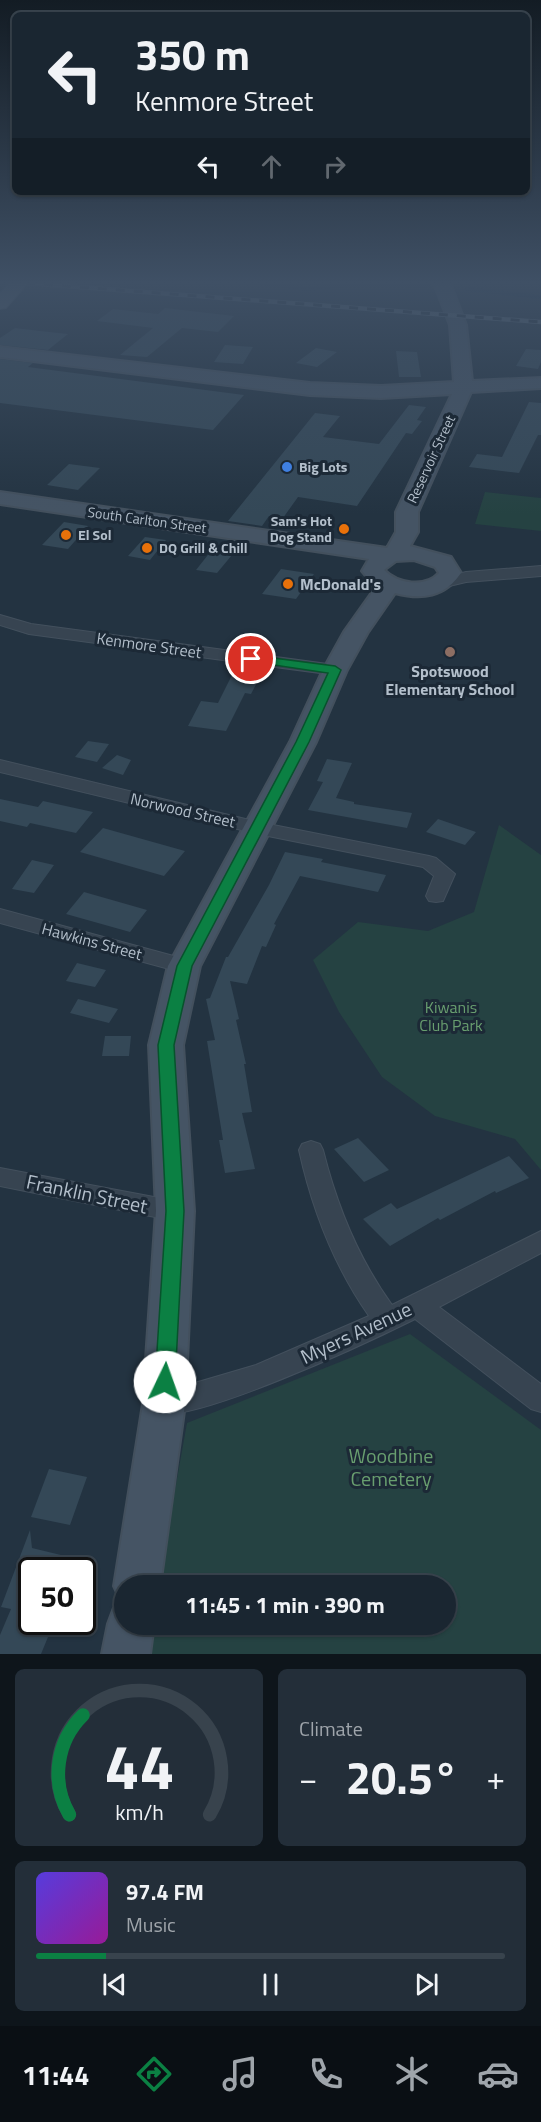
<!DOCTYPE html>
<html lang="en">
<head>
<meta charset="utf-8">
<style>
  body { margin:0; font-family:"Titillium Web",sans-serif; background:#232e39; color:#f1f3f6; height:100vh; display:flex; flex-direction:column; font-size:22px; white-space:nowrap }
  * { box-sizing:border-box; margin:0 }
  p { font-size:20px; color:#9fa5ab }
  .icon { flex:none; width:33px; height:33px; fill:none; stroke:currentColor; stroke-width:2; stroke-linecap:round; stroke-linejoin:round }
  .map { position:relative; height:1654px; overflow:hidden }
  .panel { display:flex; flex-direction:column; gap:15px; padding:15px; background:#0e151b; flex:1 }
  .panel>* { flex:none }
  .top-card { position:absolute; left:12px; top:12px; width:518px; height:183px; border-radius:9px; box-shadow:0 2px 4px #0004,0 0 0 2px #38434d; background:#1a2631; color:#f1f3f6; overflow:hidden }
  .speed { position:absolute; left:18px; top:1557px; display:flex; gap:12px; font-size:30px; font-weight:700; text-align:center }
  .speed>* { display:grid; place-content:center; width:78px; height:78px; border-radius:50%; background:#1a2631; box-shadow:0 2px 4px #0004,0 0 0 2px #38434d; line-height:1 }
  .speed .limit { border:3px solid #111; border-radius:9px; background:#fff; color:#111 }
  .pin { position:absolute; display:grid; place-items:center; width:51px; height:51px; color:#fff; margin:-26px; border:3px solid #fff; border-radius:50%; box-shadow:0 2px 6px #0007 }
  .me { position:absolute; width:66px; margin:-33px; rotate:3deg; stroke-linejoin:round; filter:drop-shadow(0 0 4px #0008) }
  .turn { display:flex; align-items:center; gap:21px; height:126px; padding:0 24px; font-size:27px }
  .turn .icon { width:78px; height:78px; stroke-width:2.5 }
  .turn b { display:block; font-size:42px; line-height:51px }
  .lanes { display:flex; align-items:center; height:57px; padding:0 24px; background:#0003; justify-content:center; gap:30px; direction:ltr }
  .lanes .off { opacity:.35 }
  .big { font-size:45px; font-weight:700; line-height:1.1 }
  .panel .card { flex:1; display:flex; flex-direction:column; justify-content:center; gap:9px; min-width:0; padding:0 21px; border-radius:9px; background:#232e39 }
  .panel .dial { align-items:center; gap:0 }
  .dial svg { height:156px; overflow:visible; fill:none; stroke:#38434d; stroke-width:7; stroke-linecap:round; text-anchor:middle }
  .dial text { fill:#f1f3f6; stroke:none }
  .song { display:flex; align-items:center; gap:18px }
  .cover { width:72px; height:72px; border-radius:9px; background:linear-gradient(135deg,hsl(250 70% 55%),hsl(300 70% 35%)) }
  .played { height:6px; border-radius:3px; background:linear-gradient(90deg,#0b8043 15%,#38434d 15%) }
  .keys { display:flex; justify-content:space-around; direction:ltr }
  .heat { display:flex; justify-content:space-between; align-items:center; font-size:33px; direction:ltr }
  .panel .tiles { flex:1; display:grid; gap:15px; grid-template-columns:1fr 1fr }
  .card:last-child { grid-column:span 2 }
  .trip { position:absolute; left:114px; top:1575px; width:342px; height:60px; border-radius:30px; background:#1a2631; box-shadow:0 2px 4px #0004,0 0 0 2px #38434d; font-weight:700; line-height:60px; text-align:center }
  .dock { display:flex; height:96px; justify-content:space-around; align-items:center; background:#0a0f14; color:#9fa5ab }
  .dock .icon { width:42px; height:42px }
  .dock .active { color:#0b8043 }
  .dock b { font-size:27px; color:#f1f3f6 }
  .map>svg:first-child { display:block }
  .green { fill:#254242 }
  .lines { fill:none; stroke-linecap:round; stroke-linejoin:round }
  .stream { stroke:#152b40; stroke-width:4 }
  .building { fill:#344857 }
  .street-casing { stroke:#43505d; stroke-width:2 }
  .secondary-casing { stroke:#43505d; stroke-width:4 }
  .primary-casing { stroke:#43505d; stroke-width:2 }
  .street { fill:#374451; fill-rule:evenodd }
  .secondary { fill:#455464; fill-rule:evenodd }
  .primary { fill:#556471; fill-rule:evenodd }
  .rail-casing { stroke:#596978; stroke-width:4.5 }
  .rail { stroke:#1c2936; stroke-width:3; stroke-dasharray:9; stroke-linecap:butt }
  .route { fill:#0b8043; stroke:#07532c; stroke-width:1.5 }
  .shop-dot { fill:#3f7fe0; stroke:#1c2936; stroke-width:2 }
  .food-dot { fill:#e8710a; stroke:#1c2936; stroke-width:2 }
  .education-dot { fill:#8d6e63; stroke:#1c2936; stroke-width:2 }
  .labels { text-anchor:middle; stroke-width:6; stroke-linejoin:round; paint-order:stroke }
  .far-street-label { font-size:14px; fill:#b3bfcb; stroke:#1c2936 }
  .far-poi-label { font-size:14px; font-weight:bold; fill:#b3bfcb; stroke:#1c2936; text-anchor:start }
  .poi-label { font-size:16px; font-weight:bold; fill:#b3bfcb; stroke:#1c2936; text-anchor:start }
  .street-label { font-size:16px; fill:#b3bfcb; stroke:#1c2936 }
  .park-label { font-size:16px; fill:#689e6f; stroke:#1c2936 }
  .near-street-label { font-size:20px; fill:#b3bfcb; stroke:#1c2936 }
  .near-park-label { font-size:20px; fill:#689e6f; stroke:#1c2936 }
</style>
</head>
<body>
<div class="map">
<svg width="541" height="1654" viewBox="0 0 541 1654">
  <rect width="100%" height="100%" fill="#233341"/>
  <path class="green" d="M485 492 541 498V531L475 524Z
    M499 825 541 855V1170L515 1139 435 1116 382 1077 339 1012 313 960 358 922 428 931 474 912Z
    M410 1334 541 1430V1654H146L152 1625 446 1624V1586L158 1585 187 1423Z"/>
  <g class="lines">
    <path class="stream" d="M264 283 305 289 360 284 427 286
      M467 289 541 297"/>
  </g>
  <path class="building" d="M165 308 234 316 218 332 182 328 147 357 120 355 153 328 97 321 113 309 158 314Z
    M15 328 40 331 68 334 48 350 0 345V338Z
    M225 345 253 347 243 364 214 362Z
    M316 348 337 352 317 367 296 363Z
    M526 349 541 350V362L538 369 516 366Z
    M396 351 417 352 421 377H399Z
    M0 359 33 363 28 367 244 395 213 430 0 403Z
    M529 402 541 403V435H538L519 473 469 467 477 454 502 457Z
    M409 405 426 407 417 420 422 421 412 434 406 433 357 506 298 497 283 518 269 516 262 526 228 521 315 413 340 416 323 437 379 444Z
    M69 464 100 468 78 490 47 485Z
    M64 522 88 526 68 549 42 545Z
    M145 537 166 540 150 560 128 556Z
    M211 551 232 555 217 573 196 570Z
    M281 569 314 574 296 599 262 594Z
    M234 671 261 675 251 694 245 693 226 731 188 726 201 701 218 703Z
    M88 741 109 744 97 762 75 757Z
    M117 755 131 760 123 775 102 768Z
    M327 759 352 763 336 798 354 802V804L412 813 407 828 308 810 323 782 317 781Z
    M0 799 38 807 43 801 93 812 76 833 30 823 27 827 0 821Z
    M438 819 476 832 465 845 426 832Z
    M103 828 185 851 164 876 80 852Z
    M285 852 323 859 321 862 386 875 378 892 300 876 274 924 276 925 266 947 262 946 247 984 230 981 239 1019 236 1020 246 1064H244L252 1112 242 1113 255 1169 225 1173 219 1140H223L207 1041 215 1040 206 999 210 998 226 957H228L269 885Z
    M32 860 54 865 34 893 12 889Z
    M84 892 147 910 130 932 66 914Z
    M77 963 106 970 95 987 66 981Z
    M78 999 118 1009 109 1023 70 1013Z
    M105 1036H131L129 1056H102Z
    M358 1138 389 1170 364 1182 334 1149Z
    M509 1156 529 1178 496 1193 495 1191 440 1220 438 1218 390 1246 363 1219 391 1203 397 1209Z
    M49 1469 87 1477 70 1525 31 1517Z
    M30 1530 32 1548 65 1556 60 1570H32V1632L48 1637 41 1654H0V1635L11 1609 1 1607Z"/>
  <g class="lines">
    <g class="street-casing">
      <path id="street" d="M541 566V576L466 582 441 588 433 583 435 580 466 572Z
        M0 615 31 624 335 665 341 666 344 670 341 674 335 675 29 634 0 625Z
        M0 760 258 822 429 856 436 858 455 874 443 901 436 902 429 901 426 896 434 876 423 867 258 834 0 772Z
        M0 909 192 961 195 966 192 971 184 973 0 923Z
        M311 1141 320 1144 323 1150C337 1206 358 1258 392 1305L541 1231V1253L439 1307 541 1384V1412L531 1409 415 1319C373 1340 191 1426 154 1413L150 1404 154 1395 256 1365 369 1316C334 1266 312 1209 299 1150L302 1144Z
        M0 1168 175 1201 184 1204 188 1211 184 1218 175 1221 0 1186Z"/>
    </g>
    <g class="secondary-casing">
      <path id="secondary" d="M434 283H450L466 325 472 381 541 378V388L471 392 418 512V532L410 546 451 557 461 573C445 597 422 600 395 593L368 632 347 670 316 742 200 966 183 1045 194 1211 185 1404 160 1586H124V1603L121 1601 114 1586 143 1404 156 1211 149 1045 168 966 290 742 323 670 344 632 371 594 373 584 362 571 369 559 0 504V492L387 548 396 532V512L452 394 381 398 310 395 0 357V347L310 383 381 386 454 382 450 325ZM414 560 435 567 439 573C425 588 398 584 384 570L396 561Z
        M124 1604V1624H154L150 1654H102L108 1624 114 1608Z"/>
    </g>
    <g class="primary-casing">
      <path id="primary" d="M9 283H28L6 308 0 309V293Z"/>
    </g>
    <use href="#street" class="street"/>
    <use href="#secondary" class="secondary"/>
    <use href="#primary" class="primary"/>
    <g class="rail-casing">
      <path id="rail" d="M26 283 541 322"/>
    </g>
    <use href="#rail" class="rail"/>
  </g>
  <linearGradient id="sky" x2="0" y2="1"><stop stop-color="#131c24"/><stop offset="0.55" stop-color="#3f5065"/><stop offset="1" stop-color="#3f5065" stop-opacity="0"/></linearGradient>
  <rect width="541" height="514" fill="url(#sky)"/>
  <path class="route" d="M251 655 335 666 341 670 309 742 192 966 174 1045 184 1211 175 1382 172 1388 165 1391 158 1388 155 1382 166 1211 158 1045 177 966 296 742 328 673 247 661 245 659Z"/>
  <circle class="shop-dot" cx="287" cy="467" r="6"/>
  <g class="food-dot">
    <circle cx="344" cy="529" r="6"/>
    <circle cx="66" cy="535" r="6"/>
    <circle cx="147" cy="548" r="6"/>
    <circle cx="288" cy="584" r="6"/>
  </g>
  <circle class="education-dot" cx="450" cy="652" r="6"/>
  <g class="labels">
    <g class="far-street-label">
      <text transform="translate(431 459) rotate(-65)" y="5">Reservoir Street</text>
      <text transform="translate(147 520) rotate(8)" y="5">South Carlton Street</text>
    </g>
    <g class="far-poi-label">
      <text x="299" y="472">Big Lots</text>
      <text x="332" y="526" text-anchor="end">Sam's Hot<tspan x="332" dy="16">Dog Stand</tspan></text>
      <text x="78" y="540">El Sol</text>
      <text x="159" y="553">DQ Grill &amp; Chill</text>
    </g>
    <g class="poi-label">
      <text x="300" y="590">McDonald's</text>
      <text x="450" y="677" text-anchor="middle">Spotswood<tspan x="450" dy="18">Elementary School</tspan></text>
    </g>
    <g class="street-label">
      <text transform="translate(149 645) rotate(8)" y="6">Kenmore Street</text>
      <text transform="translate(183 810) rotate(13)" y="6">Norwood Street</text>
      <text transform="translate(92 941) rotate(15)" y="6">Hawkins Street</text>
    </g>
    <g class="park-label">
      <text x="451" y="1013">Kiwanis<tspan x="451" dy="18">Club Park</tspan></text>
    </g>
    <g class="near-street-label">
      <text transform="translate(87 1194) rotate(12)" y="7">Franklin Street</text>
      <text transform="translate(356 1333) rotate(-25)" y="7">Myers Avenue</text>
    </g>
    <g class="near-park-label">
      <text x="391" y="1463">Woodbine<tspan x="391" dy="23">Cemetery</tspan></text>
    </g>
  </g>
</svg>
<div class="speed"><div class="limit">50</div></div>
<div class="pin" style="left:251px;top:659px;background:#d93025"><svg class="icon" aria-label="arrive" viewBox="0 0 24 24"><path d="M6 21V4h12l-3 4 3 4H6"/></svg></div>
<svg class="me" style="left:165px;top:1382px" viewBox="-20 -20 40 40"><circle r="19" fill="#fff"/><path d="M0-13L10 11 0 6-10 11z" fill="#0b8043"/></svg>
<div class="trip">11:45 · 1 min · 390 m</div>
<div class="top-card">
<div class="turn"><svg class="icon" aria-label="left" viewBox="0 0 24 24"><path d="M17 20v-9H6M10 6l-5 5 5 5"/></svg><div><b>350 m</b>Kenmore Street</div></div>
<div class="lanes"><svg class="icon" aria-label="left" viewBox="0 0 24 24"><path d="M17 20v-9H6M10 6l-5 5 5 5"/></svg><svg class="icon off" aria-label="ahead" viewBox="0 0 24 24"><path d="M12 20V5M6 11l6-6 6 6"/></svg><svg class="icon off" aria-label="right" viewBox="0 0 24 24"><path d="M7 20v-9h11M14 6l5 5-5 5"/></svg></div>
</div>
</div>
<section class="panel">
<div class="tiles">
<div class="card dial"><svg viewBox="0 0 100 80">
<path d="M14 69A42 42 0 1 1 86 69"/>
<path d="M14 69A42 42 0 0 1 21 18" stroke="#0b8043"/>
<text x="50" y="56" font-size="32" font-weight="700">44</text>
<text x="50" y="72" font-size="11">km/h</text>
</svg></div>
<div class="card"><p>Climate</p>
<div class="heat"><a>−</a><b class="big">20.5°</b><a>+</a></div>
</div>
<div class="card">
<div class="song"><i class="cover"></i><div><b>97.4 FM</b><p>Music</p></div></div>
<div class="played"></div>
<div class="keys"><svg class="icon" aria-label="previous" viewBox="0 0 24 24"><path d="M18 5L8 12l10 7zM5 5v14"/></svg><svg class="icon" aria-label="pause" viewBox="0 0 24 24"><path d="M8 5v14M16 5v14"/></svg><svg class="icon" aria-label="next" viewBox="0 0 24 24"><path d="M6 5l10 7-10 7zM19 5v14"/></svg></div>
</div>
</div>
</section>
<nav class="dock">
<b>11:44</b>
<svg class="icon active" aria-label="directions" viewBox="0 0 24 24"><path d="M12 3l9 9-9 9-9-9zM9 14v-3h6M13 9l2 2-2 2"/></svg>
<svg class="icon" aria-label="music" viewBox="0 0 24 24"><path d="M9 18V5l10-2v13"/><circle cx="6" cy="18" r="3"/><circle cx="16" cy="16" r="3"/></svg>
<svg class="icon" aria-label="phone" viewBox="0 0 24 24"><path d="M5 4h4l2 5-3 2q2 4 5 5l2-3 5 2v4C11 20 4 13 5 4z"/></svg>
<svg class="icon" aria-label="climate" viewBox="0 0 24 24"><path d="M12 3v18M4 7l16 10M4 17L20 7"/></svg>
<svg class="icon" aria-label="car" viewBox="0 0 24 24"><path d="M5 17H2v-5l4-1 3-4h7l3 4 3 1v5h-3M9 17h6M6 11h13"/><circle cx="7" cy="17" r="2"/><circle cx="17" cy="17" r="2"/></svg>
</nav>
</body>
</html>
